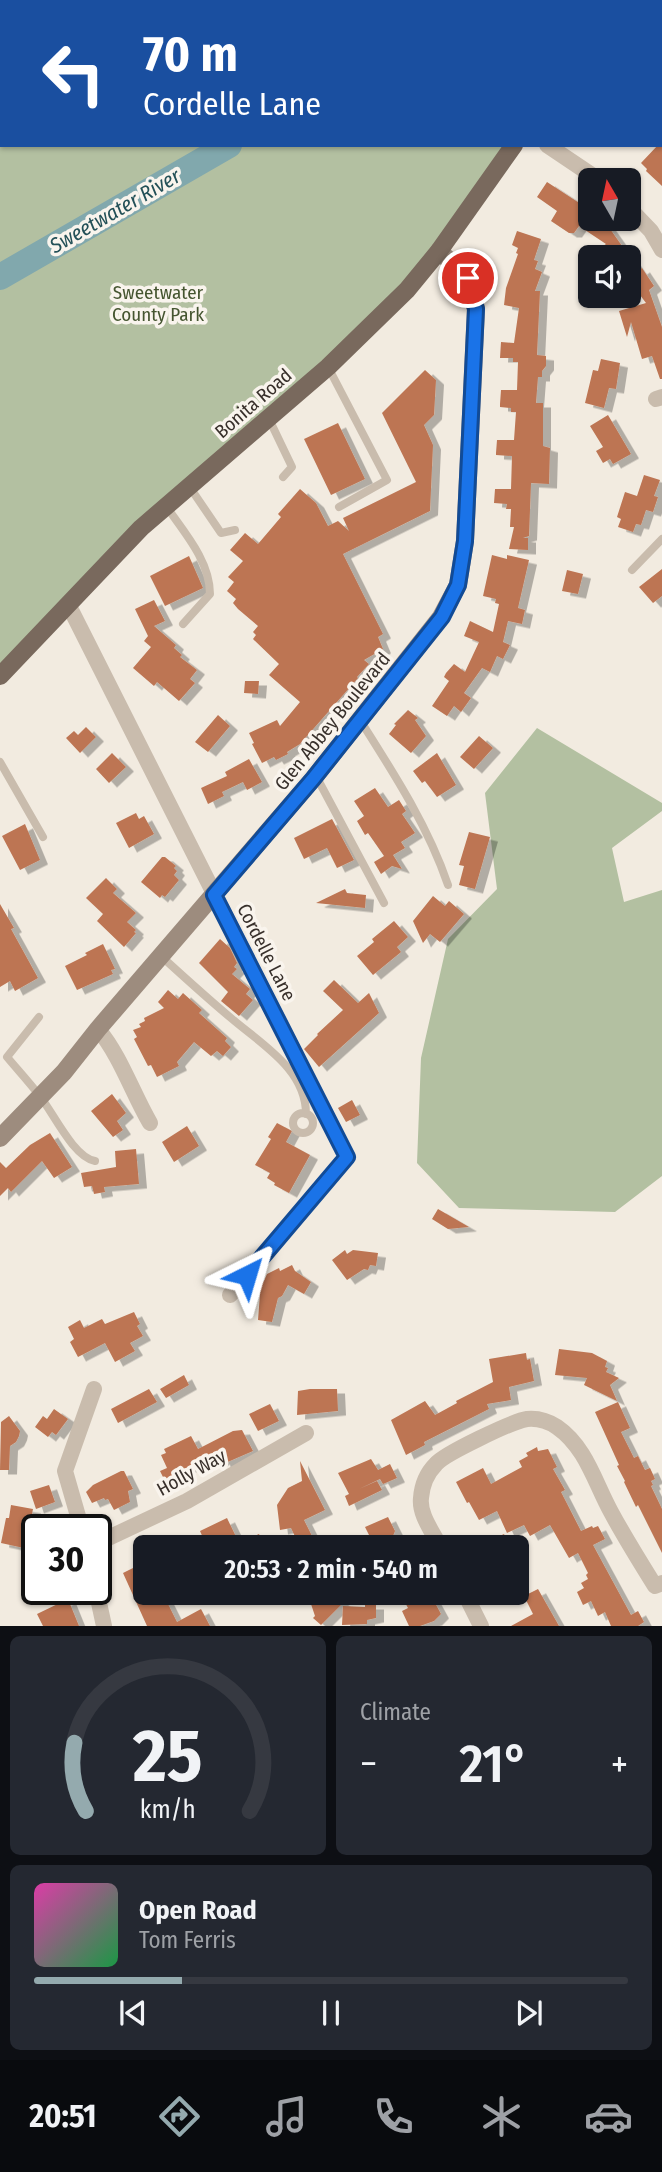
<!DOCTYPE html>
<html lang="en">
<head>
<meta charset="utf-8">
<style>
  body { margin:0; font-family:"Fira Sans Condensed",sans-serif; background:#242831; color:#f1f3f6; height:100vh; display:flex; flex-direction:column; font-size:26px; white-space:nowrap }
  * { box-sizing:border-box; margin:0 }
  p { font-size:23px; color:#9ea1a6 }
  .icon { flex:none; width:38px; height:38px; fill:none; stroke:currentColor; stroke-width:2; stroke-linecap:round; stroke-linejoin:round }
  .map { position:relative; height:1626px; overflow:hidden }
  .details { display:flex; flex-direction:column; gap:10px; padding:10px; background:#0d0f14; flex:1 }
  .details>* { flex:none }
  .hud { position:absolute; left:0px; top:0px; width:663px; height:147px; box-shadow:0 2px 5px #0004; background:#1a4fa0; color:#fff; overflow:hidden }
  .needle { width:46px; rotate:351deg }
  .buttons { position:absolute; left:578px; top:168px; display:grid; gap:14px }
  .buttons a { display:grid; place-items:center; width:63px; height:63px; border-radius:10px; background:#171b24; box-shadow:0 2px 5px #0004; font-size:35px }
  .speed { position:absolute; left:21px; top:1514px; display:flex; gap:14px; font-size:35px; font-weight:700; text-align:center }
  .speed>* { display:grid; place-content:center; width:91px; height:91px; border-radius:50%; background:#171b24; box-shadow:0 2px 5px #0004; line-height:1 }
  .speed .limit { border:4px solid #111; border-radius:10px; background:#fff; color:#111 }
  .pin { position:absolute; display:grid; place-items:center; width:60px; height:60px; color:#fff; margin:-30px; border:4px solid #fff; border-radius:50%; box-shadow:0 2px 7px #0007 }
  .me { position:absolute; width:77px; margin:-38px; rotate:40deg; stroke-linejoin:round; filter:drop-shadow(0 0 5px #0008) }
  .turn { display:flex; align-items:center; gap:24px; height:147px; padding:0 28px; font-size:32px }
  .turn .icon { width:91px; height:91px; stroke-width:2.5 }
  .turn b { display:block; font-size:49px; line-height:60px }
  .big { font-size:52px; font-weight:600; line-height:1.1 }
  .details .widget { flex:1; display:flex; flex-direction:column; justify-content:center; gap:10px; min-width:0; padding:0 24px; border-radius:10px; background:#242831 }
  .details .dial { align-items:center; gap:0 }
  .dial svg { height:182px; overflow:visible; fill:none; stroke:#363941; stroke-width:7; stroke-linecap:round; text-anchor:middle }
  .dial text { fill:#f1f3f6; stroke:none }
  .song { display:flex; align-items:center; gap:21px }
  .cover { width:84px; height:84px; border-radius:10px; background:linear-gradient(135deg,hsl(320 70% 55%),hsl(140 70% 35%)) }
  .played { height:7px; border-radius:4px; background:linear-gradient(90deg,#94aaae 25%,#363941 25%) }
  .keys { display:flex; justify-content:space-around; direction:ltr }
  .heat { display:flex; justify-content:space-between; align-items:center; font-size:38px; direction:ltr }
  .details .tiles { flex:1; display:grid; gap:10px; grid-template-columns:1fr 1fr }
  .widget:last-child { grid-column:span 2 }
  .trip { position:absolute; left:133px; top:1535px; width:396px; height:70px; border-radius:10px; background:#171b24; box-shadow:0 2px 5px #0004; font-weight:600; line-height:70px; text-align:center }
  .dock { display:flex; height:112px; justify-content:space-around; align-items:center; background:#090b0e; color:#9ea1a6 }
  .dock .icon { width:49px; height:49px }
  .dock .current { color:#94aaae }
  .dock b { font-size:32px; color:#f1f3f6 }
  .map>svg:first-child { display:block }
  .green { fill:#b3c0a1 }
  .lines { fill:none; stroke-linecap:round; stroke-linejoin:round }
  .river { stroke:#81a8ad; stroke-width:26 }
  .building { fill:#bd7553; filter:url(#shadow) }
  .lane { stroke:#c9bcad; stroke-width:8 }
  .street { stroke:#c9bcad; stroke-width:16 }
  .secondary { stroke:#9d8c7e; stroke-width:18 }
  .primary { stroke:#79695d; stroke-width:18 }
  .route-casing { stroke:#114b97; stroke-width:18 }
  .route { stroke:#1a73e8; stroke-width:12 }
  .labels { text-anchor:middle; stroke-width:7; stroke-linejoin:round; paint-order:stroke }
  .park-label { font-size:19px; fill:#455530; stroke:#f9f4ed }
  .street-label { font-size:19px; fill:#38302b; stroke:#f9f4ed }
  .water-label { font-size:21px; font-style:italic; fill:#235057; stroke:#f9f4ed }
</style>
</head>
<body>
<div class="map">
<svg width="662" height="1626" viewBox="0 0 662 1626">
  <defs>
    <filter id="shadow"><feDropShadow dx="8" dy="4.5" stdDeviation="0" flood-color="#0004"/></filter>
  </defs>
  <rect width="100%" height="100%" fill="#f2ebe0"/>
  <path class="green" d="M0 0H607L606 2H2V145H514L440 251 189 486 0 682Z
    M537 728 662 803V811L612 848 624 902 662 890V1176L615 1212 459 1208 417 1163 421 1058 448 939 497 889 485 793Z"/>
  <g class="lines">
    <path class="river" d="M388 2 390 0
      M0 277 229 145"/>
  </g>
  <path class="building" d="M662 141V186L646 171 647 169 641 163 658 145H662Z
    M547 182 590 210V219H603L639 270 642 268 654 286 649 290 662 327V379H660L652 356 642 359 631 322 627 337 619 311 646 303 628 279V257H605L596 251 606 244 579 226 574 233H569L551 221 557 211 537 197Z
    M517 231 541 239 534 260 538 261 535 269 542 272 535 291H540L537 355 546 356V366L542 371V377H538L536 403H543V446L550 448 549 484 531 483 529 536 523 538H528V550L509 549 514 527H510L511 509H506L507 504 494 503 495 489H511L512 456 496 455V453L497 440H514L516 412H511V408L500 407V404L501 390H517L518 362H513V358H500L501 342 514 343 519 308 504 305 506 288 518 254 516 253 518 248 512 245Z
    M601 359 620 363 616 389 609 388 604 408 585 403 593 370 598 371Z
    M425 370 436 380 434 415 424 425 433 445 430 511 343 554 383 634 378 637 383 649 364 660 369 664 357 677 358 678 300 744 287 752 288 754 276 760 274 757 262 763 252 744 254 743 249 733 277 720 280 726 300 702 269 675 279 664 253 639 256 635 253 632 258 626 238 609 233 603 236 599 227 591 234 582 228 577 243 561 230 550 245 533 258 544 281 517 278 514 300 489 316 503 328 526 338 521 349 531 343 518 416 482 382 413Z
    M608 415 631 454 613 464 610 459 603 463 596 451 603 447 590 426Z
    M338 423 365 479 331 495 304 439Z
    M644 475 660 480 654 496 658 497 653 512 646 510 641 525 636 524 633 532 618 527 621 519 617 517 625 492 637 496Z
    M492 555 507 559V555L529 560 518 608 525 610 522 624 508 621 503 642 510 645 503 659 497 656 490 672 482 668 464 693 471 698 461 712 454 706 447 716 432 706 449 681 444 677 446 673 454 664 465 672 479 642 464 636 470 621 493 632 499 604 495 603 496 599 483 596Z
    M189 556 203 588 165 606 150 576Z
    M662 569V596L653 603 639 587Z
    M567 570 583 574 578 594 562 591Z
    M154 600 165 621 154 626 176 645 174 648 182 655 180 657 197 670 190 679 195 683 179 701 157 682 154 686 133 668 151 647 144 641 148 636 135 609Z
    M245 681H259L258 694 244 693Z
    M408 710 418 718 415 720 426 736 411 753 389 734 396 725 394 724Z
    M218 715 230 726 208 752 195 742Z
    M86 727 96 737 80 753 66 738 74 731 78 735Z
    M479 736 493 748 474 769 460 757Z
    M112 753 126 767 109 783 96 769Z
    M437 753 456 785 437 797 425 781 422 783 413 771Z
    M249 759 262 782 247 790 243 782 222 792 224 796 208 804 201 788 227 776 225 772Z
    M375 788 388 807 399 800 406 811 402 814 415 833 401 842 405 848 393 855 402 869 392 866 381 874 374 862 384 856 368 833 365 835 357 821 364 816 354 801Z
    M136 813 139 819 144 816 154 834 129 848 116 823Z
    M332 819 354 860 337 868 327 848 304 859 294 838Z
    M25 824 40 860 20 870 2 836Z
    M469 832 490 837 475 889 459 885 464 866 459 865Z
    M162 857H165L176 866 174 868 177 871 174 875 179 880 165 897 162 895 160 898 141 882Z
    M106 878 117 889 113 893 136 913 127 922 136 930 134 932 136 933 124 947 97 921 103 914 86 898Z
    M345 889 347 893 366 895 365 908 316 903Z
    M433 896 445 906 449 901 464 914 440 942 430 934 423 943 413 921Z
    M0 904 14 928 11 929 38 978 15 991 10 981 0 987Z
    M394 921 408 937 397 947 401 952 373 975 357 956 374 942 372 939Z
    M220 939 230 948 237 963 234 967 237 969 232 974 250 989 246 994 253 1000 239 1016 221 1001 228 992 199 963Z
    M103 944 115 969 111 970 113 974 77 990 65 966 87 955 85 953Z
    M334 980 358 1003 369 993 379 1013 319 1067 304 1049 318 1035 317 1034 343 1010 323 991Z
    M168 990 178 999 183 993 202 1010 199 1013 227 1038 225 1041 231 1047 223 1056 217 1051 211 1056 194 1042 177 1062 179 1066 157 1077 151 1065 148 1066 134 1039 137 1037 133 1030 141 1027 139 1024 145 1021 144 1018 164 1008 158 1002Z
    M112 1094 126 1113 117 1121 123 1130 113 1137 91 1111Z
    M352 1100 360 1115 346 1122 338 1108Z
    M277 1123 292 1131 286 1142 310 1155 289 1193 274 1185 275 1183 267 1178 270 1173 255 1165 271 1139 268 1137Z
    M187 1126 199 1146 174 1162 162 1142Z
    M50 1133 72 1167 54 1178 42 1161 11 1192 8 1188 0 1196V1162L6 1168 30 1145Z
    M136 1149 139 1184 104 1187 105 1192 94 1194 92 1186 84 1187 81 1173 116 1167 115 1151Z
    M438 1209 469 1227 448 1229 432 1219Z
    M345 1250 347 1254 353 1250 378 1253 376 1266 370 1265 368 1270 364 1269 347 1280 332 1260Z
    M292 1265 295 1271 311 1282 304 1294 288 1285 282 1296 278 1298 272 1322 258 1320 260 1294 256 1285 264 1281 267 1274 279 1268 280 1271Z
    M134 1312 140 1324 137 1326 143 1336 130 1343 135 1351 115 1362 105 1343 78 1357 70 1342 74 1339 68 1327 80 1320 84 1328 102 1319 105 1324Z
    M559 1349 592 1353 607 1361 605 1367 608 1368 606 1372 619 1378 610 1385 617 1401 584 1385 587 1378 555 1375Z
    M526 1353 527 1360 530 1359 534 1381 509 1387 511 1400 487 1404 489 1409 424 1442 425 1445 406 1455 391 1420 425 1401 435 1415 457 1403 456 1401 493 1382 489 1359Z
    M184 1375 189 1385 166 1398 160 1389Z
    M149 1389 157 1402 118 1423 111 1409Z
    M310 1389H337L338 1411 297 1415 298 1391Z
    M618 1402 630 1428 621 1432 634 1458 638 1456 645 1470 650 1468 655 1479 651 1481 653 1485 651 1486 662 1509V1553L638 1505 636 1507 624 1482 625 1481 617 1466 619 1465 595 1412Z
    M270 1404 279 1421 258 1431 249 1414Z
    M54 1409 68 1419 56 1435 52 1432 48 1437 35 1427 43 1416 47 1419Z
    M9 1416 20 1431 19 1436 16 1442 10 1446 9 1470H0L1 1422Z
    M242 1430 253 1451 223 1464 222 1460 215 1464 211 1456 180 1472 183 1477 167 1485 160 1471 167 1468 161 1455 166 1453 164 1449 191 1436 198 1449 233 1431Z
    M537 1447 538 1451 548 1449 557 1467 553 1469 565 1490 561 1492 581 1531 592 1526 593 1528 598 1526 605 1539 593 1545 631 1615 638 1611 644 1622 638 1626H611L605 1612 598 1616 591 1601 583 1605 577 1592 584 1588 581 1583 588 1579 586 1575 588 1573 578 1553 569 1558 550 1525 530 1536 524 1525 507 1533 497 1511 479 1520 469 1502 467 1503 456 1482 483 1468 491 1484 522 1467 519 1461 528 1456 526 1453Z
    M371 1459 378 1470 390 1464 397 1478 383 1484 380 1479 359 1489 377 1481 382 1490 349 1506 345 1496 349 1494 338 1473Z
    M300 1461 325 1510 304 1520 312 1536 310 1537 315 1547H300L291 1528 280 1530 277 1505 288 1488 302 1481Z
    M121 1471H124L133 1489 128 1491 130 1502 114 1510 108 1499 105 1500 104 1498 92 1503 86 1492 93 1485Z
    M49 1485 55 1502 36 1509 30 1491Z
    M11 1505 33 1509 28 1534 36 1536 33 1550 1 1543 6 1518H9Z
    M388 1517 395 1531 393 1536 398 1547H375L365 1527Z
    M227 1518 239 1543 259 1534 265 1547H207L200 1531Z
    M504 1534 510 1547H477Z
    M145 1562V1605L164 1596 177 1622 201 1609 210 1626H147L123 1573Z
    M538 1589 559 1626H511L533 1614 524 1596Z
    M307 1592H332L343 1603 321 1625 313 1618 315 1616Z
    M411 1592H429L441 1614 434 1621 420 1626H409L402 1611 408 1608 402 1597Z
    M68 1599 79 1626H43L37 1614Z
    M365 1605H376V1618L367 1620V1624L342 1625 343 1606 365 1607Z"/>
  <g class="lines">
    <path class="lane" d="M328 367 387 480 339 507
      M269 419 292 467 283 477
      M189 486 221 533 235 530
      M166 506C184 532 210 561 210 594L183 624
      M632 570 662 539
      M360 720C393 772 428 826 448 885
      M0 762 43 837
      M316 776 384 903
      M161 956C184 977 207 998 231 1018 261 1044 306 1069 306 1114
      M39 1017 7 1057C17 1069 29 1082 39 1095 53 1112 73 1157 95 1161
      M293 1123a10 10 0 1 1 20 0a10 10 0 1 1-20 0Z"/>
    <path class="street" d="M547 145 599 180
      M628 207 651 231 662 250
      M656 399 662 397
      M68 604 347 1157 230 1295
      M98 1029C121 1057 132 1092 150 1123
      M82 1530 65 1471 94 1389
      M96 1547 104 1540 187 1501 306 1433
      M440 1547C433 1532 419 1515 421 1498 422 1485 427 1473 436 1464 444 1454 513 1421 527 1419 538 1418 548 1421 557 1427 586 1447 595 1483 611 1512 625 1538 640 1562 655 1586L662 1583
      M96 1589 104 1626
      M464 1592 481 1626"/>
    <path class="secondary" d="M0 1138 64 1072 98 1029 313 779 441 617 458 585 465 541 476 309 468 278 439 251"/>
    <path class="primary" d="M608 2 609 0
      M0 676 141 528 328 367 407 290 439 251 514 145"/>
  </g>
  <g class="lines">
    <g class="route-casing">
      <path id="route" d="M247 1275 347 1157 214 895 313 779 442 617 458 585 465 541 476 309 468 278"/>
    </g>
    <use href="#route" class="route"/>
  </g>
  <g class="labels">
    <g class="park-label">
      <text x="158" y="299">Sweetwater<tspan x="158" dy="22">County Park</tspan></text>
    </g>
    <g class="street-label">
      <text transform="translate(253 403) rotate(-41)" y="7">Bonita Road</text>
      <text transform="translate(332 721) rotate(-51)" y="7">Glen Abbey Boulevard</text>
      <text transform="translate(267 952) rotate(63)" y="7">Cordelle Lane</text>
      <text transform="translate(191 1472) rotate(-29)" y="7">Holly Way</text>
    </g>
    <g class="water-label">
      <text transform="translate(115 211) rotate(-30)" y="7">Sweetwater River</text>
    </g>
  </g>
</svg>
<div class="buttons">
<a><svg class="needle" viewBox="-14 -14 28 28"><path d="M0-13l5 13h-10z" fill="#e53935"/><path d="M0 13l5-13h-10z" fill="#9ea1a6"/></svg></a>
<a><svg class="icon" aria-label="sound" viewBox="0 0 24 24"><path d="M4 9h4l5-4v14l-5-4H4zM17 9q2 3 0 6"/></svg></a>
</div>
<div class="speed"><div class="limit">30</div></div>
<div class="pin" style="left:468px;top:278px;background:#d93025"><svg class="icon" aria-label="arrive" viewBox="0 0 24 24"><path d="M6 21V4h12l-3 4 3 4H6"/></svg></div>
<svg class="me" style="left:247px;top:1275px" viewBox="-20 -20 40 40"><path d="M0-17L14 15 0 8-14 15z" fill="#1a73e8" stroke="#fff" stroke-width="4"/></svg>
<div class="trip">20:53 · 2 min · 540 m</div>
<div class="hud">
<div class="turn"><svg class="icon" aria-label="left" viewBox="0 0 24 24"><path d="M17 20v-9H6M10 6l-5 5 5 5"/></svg><div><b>70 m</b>Cordelle Lane</div></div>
</div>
</div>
<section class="details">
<div class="tiles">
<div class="widget dial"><svg viewBox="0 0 100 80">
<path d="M14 69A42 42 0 1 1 86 69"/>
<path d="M14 69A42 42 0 0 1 9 39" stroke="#94aaae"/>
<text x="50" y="56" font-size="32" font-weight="700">25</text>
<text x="50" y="72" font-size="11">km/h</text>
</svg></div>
<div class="widget"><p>Climate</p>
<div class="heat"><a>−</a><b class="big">21°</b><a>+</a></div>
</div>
<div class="widget">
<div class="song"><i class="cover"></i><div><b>Open Road</b><p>Tom Ferris</p></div></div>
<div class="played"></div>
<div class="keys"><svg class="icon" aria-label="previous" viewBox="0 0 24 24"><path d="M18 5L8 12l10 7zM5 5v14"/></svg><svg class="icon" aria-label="pause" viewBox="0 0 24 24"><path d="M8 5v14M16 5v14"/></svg><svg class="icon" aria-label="next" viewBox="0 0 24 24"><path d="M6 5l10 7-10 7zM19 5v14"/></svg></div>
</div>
</div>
</section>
<nav class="dock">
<b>20:51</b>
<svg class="icon current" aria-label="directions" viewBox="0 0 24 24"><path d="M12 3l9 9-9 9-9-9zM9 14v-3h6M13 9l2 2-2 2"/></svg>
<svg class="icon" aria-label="music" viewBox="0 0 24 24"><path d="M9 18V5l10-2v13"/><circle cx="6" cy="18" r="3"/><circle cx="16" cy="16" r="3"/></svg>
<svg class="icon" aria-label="phone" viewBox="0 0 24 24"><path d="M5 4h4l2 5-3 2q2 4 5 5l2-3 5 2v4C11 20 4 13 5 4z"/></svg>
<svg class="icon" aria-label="climate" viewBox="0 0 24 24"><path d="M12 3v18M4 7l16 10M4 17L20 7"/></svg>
<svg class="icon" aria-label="car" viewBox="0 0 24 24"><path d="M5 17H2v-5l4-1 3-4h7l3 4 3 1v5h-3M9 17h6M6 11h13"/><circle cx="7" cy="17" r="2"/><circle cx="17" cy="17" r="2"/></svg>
</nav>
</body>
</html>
